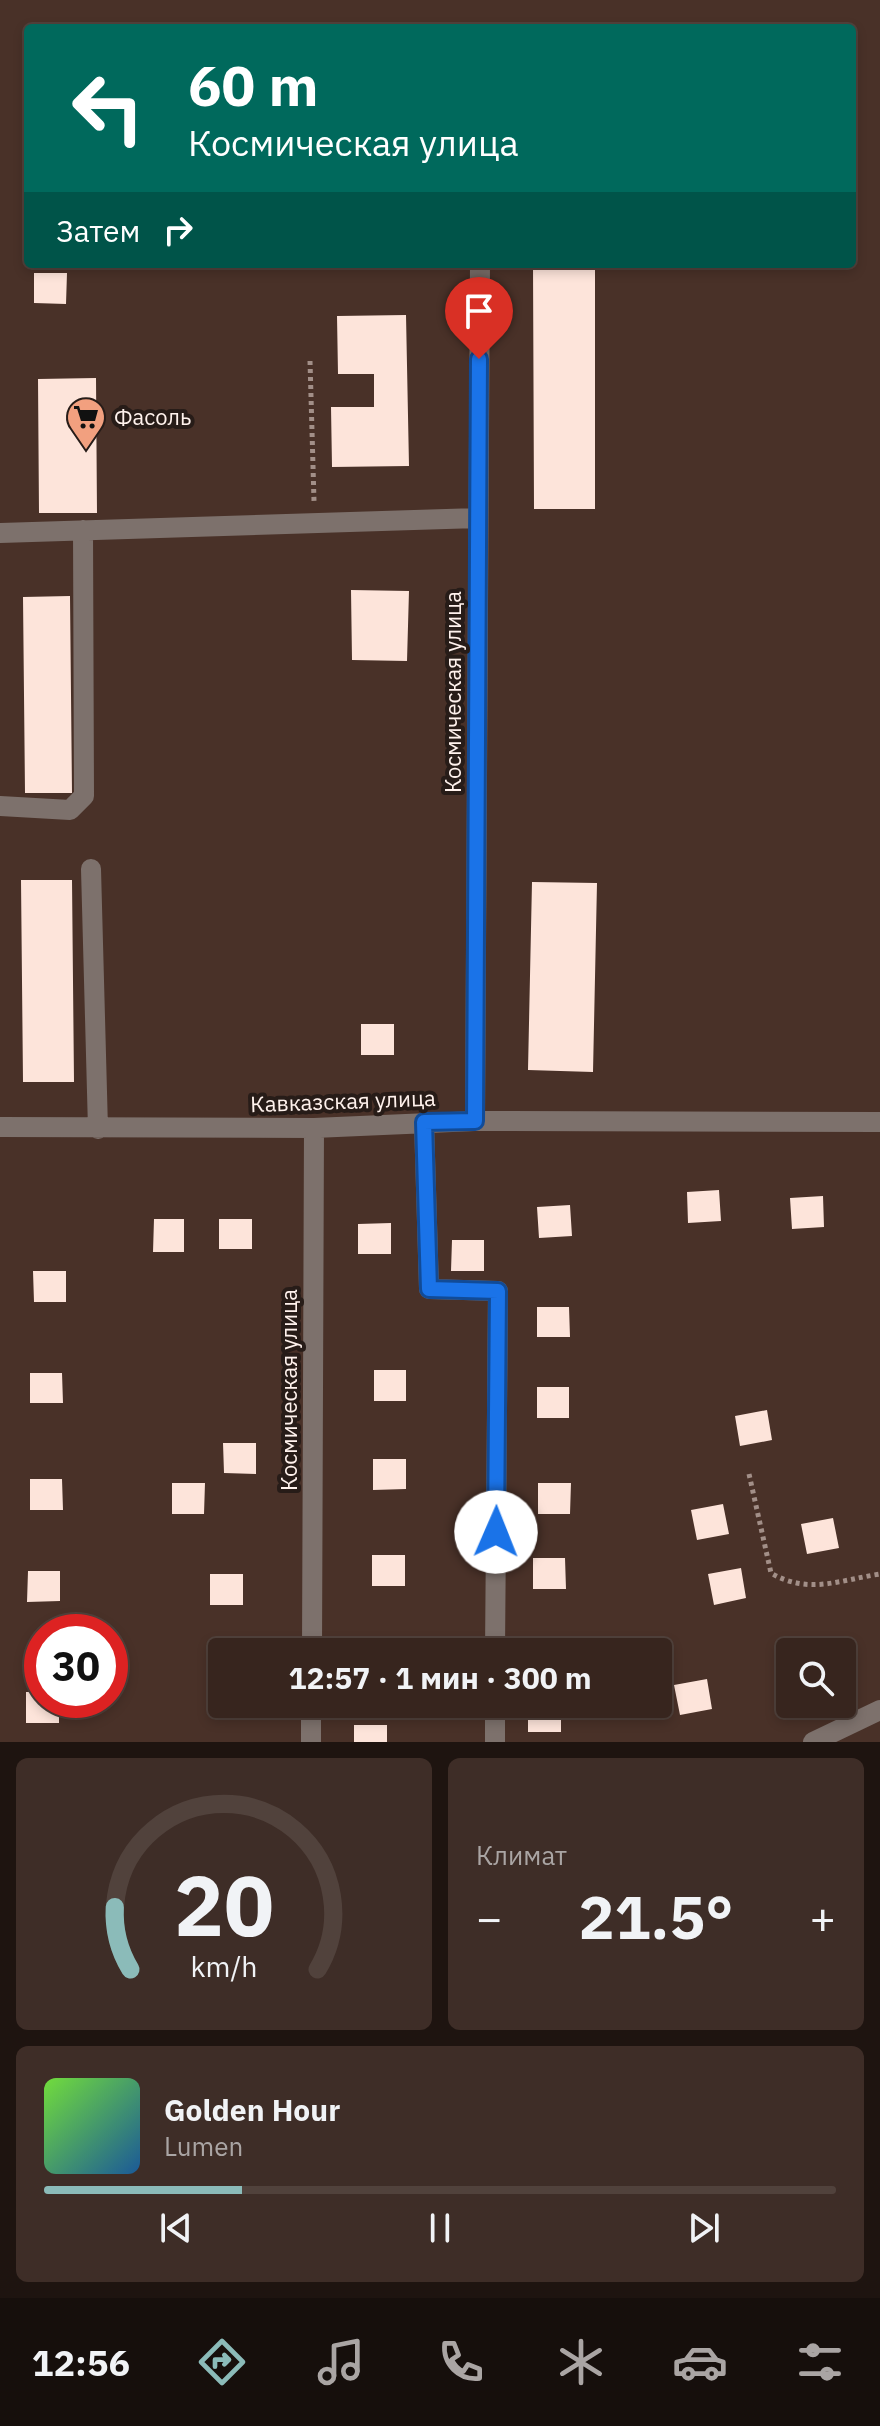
<!DOCTYPE html>
<html lang="ru">
<head>
<meta charset="utf-8">
<style>
  body { margin:0; font-family:"IBM Plex Sans",sans-serif; background:#3e2d27; color:#f1f3f6; height:100vh; display:flex; flex-direction:column; font-size:30px; white-space:nowrap }
  * { box-sizing:border-box; margin:0 }
  p { font-size:26px; color:#aaa5a4 }
  .icon { flex:none; width:44px; height:44px; fill:none; stroke:currentColor; stroke-width:2; stroke-linecap:round; stroke-linejoin:round }
  .map { position:relative; height:1742px; overflow:hidden }
  .panel { display:flex; flex-direction:column; gap:16px; padding:16px; background:#1e1410; flex:1 }
  .panel>* { flex:none }
  .hud { position:absolute; left:24px; top:24px; width:832px; height:244px; border-radius:8px; box-shadow:0 4px 12px #0003,0 0 0 2px #51423c; background:#00695c; color:#fff; overflow:hidden }
  .controls { position:absolute; left:776px; top:1638px; display:grid; gap:16px }
  .controls a { display:grid; place-items:center; width:80px; height:80px; border-radius:8px; background:#37251e; box-shadow:0 4px 12px #0003,0 0 0 2px #51423c; font-size:40px }
  .speed { position:absolute; left:24px; top:1614px; display:flex; gap:16px; font-size:40px; font-weight:700; text-align:center }
  .speed>* { display:grid; place-content:center; width:104px; height:104px; border-radius:50%; background:#37251e; box-shadow:0 4px 12px #0003,0 0 0 2px #51423c; line-height:1 }
  .speed .limit { border:12px solid #d22; background:#fff; color:#111 }
  .pin { position:absolute; display:grid; place-items:center; width:68px; height:68px; color:#fff; margin:-82px -34px; border-radius:50% 50% 50% 0; rotate:-45deg; box-shadow:0 0 8px #0007 }
  .pin .icon { rotate:45deg }
  .me { position:absolute; width:88px; margin:-44px; rotate:1deg; stroke-linejoin:round; filter:drop-shadow(0 0 6px #0008) }
  .turn { display:flex; align-items:center; gap:28px; height:168px; padding:0 32px; font-size:36px }
  .turn .icon { width:104px; height:104px; stroke-width:2.5 }
  .turn b { display:block; font-size:56px; line-height:68px }
  .then { display:flex; align-items:center; height:76px; padding:0 32px; background:#0003; gap:16px; font-size:30px }
  .big { font-size:60px; font-weight:700; line-height:1.1 }
  .panel .card { flex:1; display:flex; flex-direction:column; justify-content:center; gap:12px; min-width:0; padding:0 28px; border-radius:12px; background:#3e2d27 }
  .panel .dial { align-items:center; gap:0 }
  .dial svg { height:208px; overflow:visible; fill:none; stroke:#51423c; stroke-width:7; stroke-linecap:round; text-anchor:middle }
  .dial text { fill:#f1f3f6; stroke:none }
  .song { display:flex; align-items:center; gap:24px }
  .cover { width:96px; height:96px; border-radius:12px; background:linear-gradient(135deg,hsl(100 70% 55%),hsl(210 70% 35%)) }
  .played { height:8px; border-radius:4px; background:linear-gradient(90deg,#8bbbb9 25%,#51423c 25%) }
  .keys { display:flex; justify-content:space-around; direction:ltr }
  .heat { display:flex; justify-content:space-between; align-items:center; font-size:44px; direction:ltr }
  .panel .tiles { flex:1; display:grid; gap:16px; grid-template-columns:1fr 1fr }
  .card:last-child { grid-column:span 2 }
  .trip { position:absolute; left:208px; top:1638px; width:464px; height:80px; border-radius:8px; background:#37251e; box-shadow:0 4px 12px #0003,0 0 0 2px #51423c; font-weight:700; line-height:80px; text-align:center }
  .tabs { display:flex; height:128px; justify-content:space-around; align-items:center; background:#160f0c; color:#aaa5a4 }
  .tabs .icon { width:56px; height:56px }
  .tabs .active { color:#8bbbb9 }
  .tabs b { font-size:36px; color:#f1f3f6 }
  .map>svg:first-child { display:block }
  .building { fill:#fde4da }
  .lines { fill:none; stroke-linecap:round; stroke-linejoin:round }
  .path { stroke:#a28f88; stroke-width:5; stroke-dasharray:4 4; stroke-linecap:butt }
  .minor { stroke:#7d716c; stroke-width:20 }
  .route-casing { stroke:#114b97; stroke-width:20 }
  .route { stroke:#1a73e8; stroke-width:14 }
  .labels { text-anchor:middle; stroke-width:8; stroke-linejoin:round; paint-order:stroke }
  .poi-label { font-size:22px; fill:#fff2ed; stroke:#271c18; text-anchor:start }
  .street-label { font-size:22px; fill:#fff2ed; stroke:#271c18 }
</style>
</head>
<body>
<div class="map">
<svg width="880" height="1742" viewBox="0 0 880 1742">
  <rect width="100%" height="100%" fill="#493128"/>
  <path class="building" d="M533 264H595V509H534Z
    M34 273H67L66 304 34 303Z
    M406 315 409 466 332 467 331 407H374V374H338L337 316Z
    M96 378 97 513H39L38 379Z
    M351 590 409 591 407 661 352 660Z
    M70 596 72 793H25L23 597Z
    M21 880H72L74 1082H23Z
    M532 882 597 883 593 1072 528 1070Z
    M361 1024H394V1055H361Z
    M719 1190 721 1221 688 1223 687 1192Z
    M823 1196 824 1227 792 1229 790 1198Z
    M570 1205 572 1236 539 1238 537 1207Z
    M154 1219H184V1252H153Z
    M219 1219H252V1249H219Z
    M391 1223V1254H358V1224Z
    M452 1240H484V1271H451Z
    M33 1271H66V1302H34Z
    M537 1307H569L570 1337H537Z
    M374 1370H406V1401H374Z
    M30 1373H62L63 1403H30Z
    M537 1387H569V1418H537Z
    M767 1410 772 1440 740 1446 735 1416Z
    M223 1443H256V1474L224 1473Z
    M373 1459H406V1489L373 1490Z
    M30 1479H62L63 1510H30Z
    M172 1483H205L204 1514H172Z
    M538 1483H571L570 1514H538Z
    M723 1504 729 1534 697 1540 691 1510Z
    M833 1518 839 1548 807 1554 801 1524Z
    M372 1555H405V1586H372Z
    M533 1558H565L566 1589H533Z
    M741 1568 746 1598 714 1605 708 1574Z
    M28 1571H60V1601L27 1602Z
    M210 1574H243V1605H210Z
    M212 1640H245V1652H222V1671H212Z
    M790 1668V1699L786 1700 780 1669Z
    M707 1679 712 1709 680 1715 674 1685Z
    M26 1692H42V1700H59V1723H26Z
    M528 1704H561V1732H528Z
    M354 1725H387V1742H354Z"/>
  <g class="lines">
    <path class="path" d="M310 361 314 501
      M749 1474 771 1573C808 1595 840 1580 880 1574"/>
    <path class="minor" d="M0 533 478 518
      M0 806 70 810 84 796 83 530
      M91 869 98 1129
      M475 1121 480 264
      M424 1122 429 1289 498 1291 495 1652
      M0 1127 314 1128 475 1121 880 1122
      M312 1652 314 1128
      M311 1742V1704
      M495 1742V1704
      M813 1742 880 1710"/>
  </g>
  <g class="lines">
    <g class="route-casing">
      <path id="route" d="M479 359 475 1121 424 1122 429 1289 498 1291 496 1532"/>
    </g>
    <use href="#route" class="route"/>
  </g>
  <defs>
    <g id="supermarket-pin" transform="scale(2)"><path d="M0 17L-7.5 6A9.5 9.5 0 1 1 7.5 6Z" fill="#f2a07f" stroke="#271c18"/><path d="M-6-5.5h2.5l.6 2H6L4.5 2H-2.5L-4.4-4H-6ZM-1.5 3.2a1.3 1.3 0 1 0 .1 0ZM3 3.2a1.3 1.3 0 1 0 .1 0Z" fill="#111"/></g>
  </defs>
  <g fill-rule="evenodd">
    <use href="#supermarket-pin" x="86" y="417"/>
  </g>
  <g class="labels">
    <g class="poi-label">
      <text x="114" y="425">Фасоль</text>
    </g>
    <g class="street-label">
      <text transform="translate(453 692) rotate(-90)" y="8">Космическая улица</text>
      <text transform="translate(343 1101) rotate(-2)" y="8">Кавказская улица</text>
      <text transform="translate(289 1390) rotate(-90)" y="8">Космическая улица</text>
    </g>
  </g>
</svg>
<div class="controls">
<a><svg class="icon" aria-label="search" viewBox="0 0 24 24"><circle cx="10" cy="10" r="6"/><path d="M15 15l6 6"/></svg></a>
</div>
<div class="speed"><div class="limit">30</div></div>
<div class="pin" style="left:479px;top:359px;background:#d93025"><svg class="icon" aria-label="arrive" viewBox="0 0 24 24"><path d="M6 21V4h12l-3 4 3 4H6"/></svg></div>
<svg class="me" style="left:496px;top:1532px" viewBox="-20 -20 40 40"><circle r="19" fill="#fff"/><path d="M0-13L10 11 0 6-10 11z" fill="#1a73e8"/></svg>
<div class="trip">12:57 · 1 мин · 300 m</div>
<div class="hud">
<div class="turn"><svg class="icon" aria-label="left" viewBox="0 0 24 24"><path d="M17 20v-9H6M10 6l-5 5 5 5"/></svg><div><b>60 m</b>Космическая улица</div></div>
<div class="then">Затем<svg class="icon" aria-label="right" viewBox="0 0 24 24"><path d="M7 20v-9h11M14 6l5 5-5 5"/></svg></div>
</div>
</div>
<section class="panel">
<div class="tiles">
<div class="card dial"><svg viewBox="0 0 100 80">
<path d="M14 69A42 42 0 1 1 86 69"/>
<path d="M14 69A42 42 0 0 1 8 45" stroke="#8bbbb9"/>
<text x="50" y="56" font-size="32" font-weight="700">20</text>
<text x="50" y="72" font-size="11">km/h</text>
</svg></div>
<div class="card"><p>Климат</p>
<div class="heat"><a>−</a><b class="big">21.5°</b><a>+</a></div>
</div>
<div class="card">
<div class="song"><i class="cover"></i><div><b>Golden Hour</b><p>Lumen</p></div></div>
<div class="played"></div>
<div class="keys"><svg class="icon" aria-label="previous" viewBox="0 0 24 24"><path d="M18 5L8 12l10 7zM5 5v14"/></svg><svg class="icon" aria-label="pause" viewBox="0 0 24 24"><path d="M8 5v14M16 5v14"/></svg><svg class="icon" aria-label="next" viewBox="0 0 24 24"><path d="M6 5l10 7-10 7zM19 5v14"/></svg></div>
</div>
</div>
</section>
<nav class="tabs">
<b>12:56</b>
<svg class="icon active" aria-label="directions" viewBox="0 0 24 24"><path d="M12 3l9 9-9 9-9-9zM9 14v-3h6M13 9l2 2-2 2"/></svg>
<svg class="icon" aria-label="music" viewBox="0 0 24 24"><path d="M9 18V5l10-2v13"/><circle cx="6" cy="18" r="3"/><circle cx="16" cy="16" r="3"/></svg>
<svg class="icon" aria-label="phone" viewBox="0 0 24 24"><path d="M5 4h4l2 5-3 2q2 4 5 5l2-3 5 2v4C11 20 4 13 5 4z"/></svg>
<svg class="icon" aria-label="climate" viewBox="0 0 24 24"><path d="M12 3v18M4 7l16 10M4 17L20 7"/></svg>
<svg class="icon" aria-label="car" viewBox="0 0 24 24"><path d="M5 17H2v-5l4-1 3-4h7l3 4 3 1v5h-3M9 17h6M6 11h13"/><circle cx="7" cy="17" r="2"/><circle cx="17" cy="17" r="2"/></svg>
<svg class="icon" aria-label="filters" viewBox="0 0 24 24"><path d="M4 7h16M4 17h16"/><circle cx="9" cy="7" r="2"/><circle cx="15" cy="17" r="2"/></svg>
</nav>
</body>
</html>
